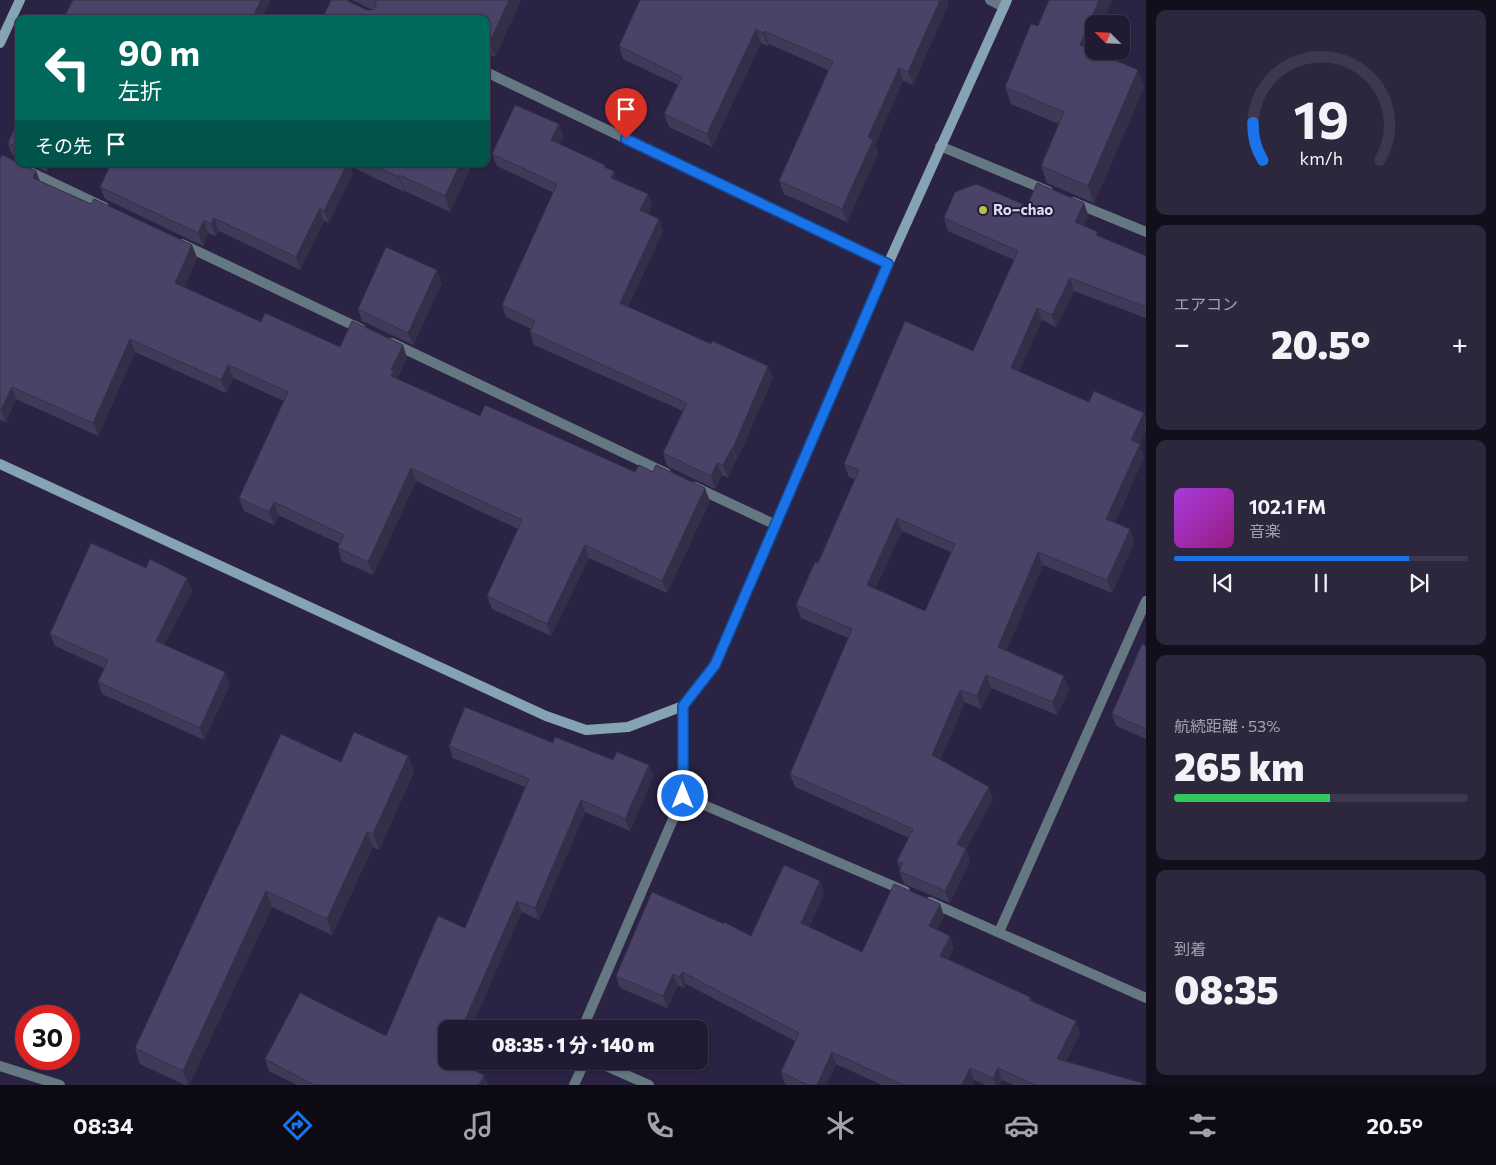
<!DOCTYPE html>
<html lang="ja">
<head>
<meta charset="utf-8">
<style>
  body { margin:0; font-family:Commissioner,"Noto Sans JP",sans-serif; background:#2d273e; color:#f1f3f6; height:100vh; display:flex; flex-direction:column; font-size:19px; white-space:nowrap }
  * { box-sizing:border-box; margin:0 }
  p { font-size:16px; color:#a2a1ac }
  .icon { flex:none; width:28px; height:28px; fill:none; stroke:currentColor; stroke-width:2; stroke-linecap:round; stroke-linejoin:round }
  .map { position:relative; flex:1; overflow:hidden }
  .details { display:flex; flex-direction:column; gap:10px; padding:10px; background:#120e1c; width:350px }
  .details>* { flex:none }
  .hud { position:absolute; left:15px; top:15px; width:475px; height:152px; border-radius:10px; box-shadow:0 1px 4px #0004,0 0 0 1px #3d384d; background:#00695c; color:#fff; overflow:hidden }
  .needle { width:32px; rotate:294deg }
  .tools { position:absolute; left:1085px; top:15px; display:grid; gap:10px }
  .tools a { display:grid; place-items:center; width:45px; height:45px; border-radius:10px; background:#201a32; box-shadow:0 1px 4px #0004,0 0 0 1px #3d384d; font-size:25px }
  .speed { position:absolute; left:15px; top:1005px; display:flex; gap:10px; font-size:25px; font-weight:700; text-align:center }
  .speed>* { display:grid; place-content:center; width:65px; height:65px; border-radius:50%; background:#201a32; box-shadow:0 1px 4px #0004,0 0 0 1px #3d384d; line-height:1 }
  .speed .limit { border:8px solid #d22; background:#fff; color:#111 }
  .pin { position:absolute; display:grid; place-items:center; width:42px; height:42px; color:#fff; margin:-51px -21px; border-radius:50% 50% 50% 0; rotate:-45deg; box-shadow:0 0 5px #0007 }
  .pin .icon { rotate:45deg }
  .me { position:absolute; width:55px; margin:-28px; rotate:0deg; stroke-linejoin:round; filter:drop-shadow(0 0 4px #0008) }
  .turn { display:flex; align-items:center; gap:18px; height:105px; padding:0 20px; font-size:22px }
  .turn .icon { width:65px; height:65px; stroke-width:2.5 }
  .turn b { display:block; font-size:35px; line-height:42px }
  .then { display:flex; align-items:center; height:48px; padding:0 20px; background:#0003; gap:10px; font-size:19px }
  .big { font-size:38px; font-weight:800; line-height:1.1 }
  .details .tile { flex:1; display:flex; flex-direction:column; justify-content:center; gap:8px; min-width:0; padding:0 18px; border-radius:10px; background:#2d273e }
  .details .dial { align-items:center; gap:0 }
  .dial svg { height:130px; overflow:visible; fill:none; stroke:#3d384d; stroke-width:7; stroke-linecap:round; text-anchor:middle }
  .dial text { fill:#f1f3f6; stroke:none }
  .song { display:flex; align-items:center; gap:15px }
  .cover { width:60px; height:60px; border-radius:8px; background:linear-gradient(135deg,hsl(280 70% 55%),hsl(310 70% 35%)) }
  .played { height:5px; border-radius:2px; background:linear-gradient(90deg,#1a73e8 80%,#3d384d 80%) }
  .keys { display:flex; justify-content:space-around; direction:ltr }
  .heat { display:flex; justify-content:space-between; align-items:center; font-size:28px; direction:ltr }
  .charge { height:8px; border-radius:4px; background:linear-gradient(90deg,#34c759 53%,#3d384d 0) }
  .trip { position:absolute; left:438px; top:1020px; width:270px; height:50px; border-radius:10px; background:#201a32; box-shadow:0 1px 4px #0004,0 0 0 1px #3d384d; font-weight:800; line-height:50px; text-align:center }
  .tab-bar { display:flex; height:80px; justify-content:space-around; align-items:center; background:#0d0a14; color:#a2a1ac }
  .tab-bar .icon { width:35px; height:35px }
  .tab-bar .on { color:#1a73e8 }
  .tab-bar b { font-size:22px; color:#f1f3f6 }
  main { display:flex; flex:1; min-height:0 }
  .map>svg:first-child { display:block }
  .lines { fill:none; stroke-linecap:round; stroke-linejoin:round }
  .street { stroke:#657781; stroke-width:10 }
  .secondary { stroke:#86a3b4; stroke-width:10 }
  .wall { fill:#403a59; fill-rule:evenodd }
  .shaded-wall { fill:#342f48 }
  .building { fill:#4b4367; stroke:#342f48; fill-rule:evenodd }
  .route-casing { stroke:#114b97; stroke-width:12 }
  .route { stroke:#1a73e8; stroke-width:9 }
  .poi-dot { fill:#b7c148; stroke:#211938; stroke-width:2 }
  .labels { text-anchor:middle; stroke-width:4; stroke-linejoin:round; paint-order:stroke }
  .poi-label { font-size:15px; font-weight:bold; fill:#ddd9ef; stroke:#211938; text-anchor:start }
</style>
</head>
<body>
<main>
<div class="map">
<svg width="1146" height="1085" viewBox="0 0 1146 1085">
  <rect width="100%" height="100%" fill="#2b2343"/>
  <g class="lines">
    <path class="street" d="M990 0 1004 7
      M486 72 888 264
      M940 146 1048 191
      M26 170 104 207
      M1073 202 1146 232
      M182 244 361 329
      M392 343 666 473
      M695 487 776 525
      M683 796 905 891
      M930 902 1146 998
      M999 932 1146 601
      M584 1029V1025L683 796V706
      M595 1061 649 1085
      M0 1066 60 1085
      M574 1085 585 1061"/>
    <path class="secondary" d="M0 43 20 0
      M0 464 546 716 586 730 628 727 683 706 715 665 888 264 1007 0"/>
  </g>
  <path class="wall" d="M352 0H521L495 57 486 53V19L367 10H372Z
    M640 0H948L947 2 948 5 913 85 903 81 875 145 878 153 847 222 784 194 779 181 828 70 769 44 768 46 761 43 712 147 669 127 664 114 678 85 623 59 619 46Z
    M1049 0H1112L1092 50 1144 87 1094 203 1047 183 1041 166 1059 124 1011 104 1005 87 1038 26Z
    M19 118V158L12 155 8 143Z
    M559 124 563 136 560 144 605 165 606 168 617 180 648 194 652 206 648 214 659 219 663 231 628 307 711 344 768 366 773 378 737 460H736L728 478 722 475 715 489 667 466 663 453 683 411 534 345 530 332 531 329 506 317 502 305 554 193 497 166 492 154Z
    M0 159 36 171 40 181 91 204 192 245 197 258 184 287 261 322 340 347 407 358 397 379 480 416 635 472 710 501 667 593 589 558 551 636 492 609 487 596 518 529 416 481 373 575 342 561 338 548 340 544 278 515 274 525 244 511 239 498 284 401 233 378 226 393 135 352 98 436 16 399 6 422 0 420Z
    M30 164H50L47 172Z
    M111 164H472L450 212 405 191 404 192 350 166 353 173 329 223 324 221 300 270 219 231 216 236 208 233 203 246 105 199 100 187Z
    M1084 203 1088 215 1084 226 1099 236 1146 256V318L1074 291 1056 327 1042 320 1019 371 1140 445 1144 457 1115 523 1130 529 1134 542 1112 593 1043 565 1006 650 1069 689 1057 715 991 688 981 709 965 702 940 759 993 799 966 849 970 861 950 903 904 884 899 871 900 868 897 861 909 838 795 787 790 774 848 638 801 618 796 605 818 563 855 479 849 477 844 464 973 351 1014 260 948 231 944 218 1027 206ZM902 531 951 552 925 611 875 589Z
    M442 283 413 345 362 321 358 309Z
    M146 568 187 578 192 591 164 645 230 685 204 740 102 694 98 682 104 668 55 646 50 634Z
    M1146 646V739L1116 726 1112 714Z
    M553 743 613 760 649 765 653 777 630 831 585 812 539 920 522 912 446 1061H456L488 1085H297L269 1071 265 1059 386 1036 465 928 525 787 453 758 449 746Z
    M408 756 414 772 379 850 373 847 332 935 272 907 189 1085H185L140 1064 135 1048 341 762Z
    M820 881 824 893 809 927 862 952 940 904 944 916 937 929 954 947 948 959 1030 997 1032 1001 1076 1021 1080 1033 1066 1061 1142 1083 1143 1085H1014L1002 1080 1000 1085H986L974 1080 972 1085H882L836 1064 826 1085H787L785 1084 781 1072 795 1041 686 984 684 988 678 985 667 1008 620 988 616 976 751 936Z"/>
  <path class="shaded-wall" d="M261 0H271L262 19H252Z
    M509 0H521L495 57 490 42Z
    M940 0H948L947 2 948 5 913 85 908 72Z
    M1099 0H1112L1102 24H1094V45L1087 62 1080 45Z
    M756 29 761 43 712 147 707 134Z
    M764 31 769 44 768 46 763 33Z
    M899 68 903 81 875 145 878 153 847 222 842 209 868 137Z
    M1138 70 1144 87 1094 203 1088 186Z
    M559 124 563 136 556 152 551 140Z
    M44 164H50L47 172Z
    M347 164H349L353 173 329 223 324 211Z
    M460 164H472L450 212 445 196Z
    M36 171 41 184 33 178Z
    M614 171 618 184 611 178Z
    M399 175 405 191 404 192 399 177Z
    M648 194 652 206 644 222 640 210Z
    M1084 203 1088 215 1080 235 1075 222Z
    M320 208 324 221 300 270 296 257Z
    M214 218 219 231 216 236 211 224Z
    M659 219 663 231 624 316 620 303Z
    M204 220 208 233 203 246 198 233Z
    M192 245 197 258 180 296 175 283Z
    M437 270 442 283 413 345 408 333Z
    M1070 278 1074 291 1056 327 1052 315Z
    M1037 308 1042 320 1015 380 1011 368Z
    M130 339 135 352 98 436 93 423Z
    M403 345 407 358 397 380 391 376V370Z
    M228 365 233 378 226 393 221 380Z
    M768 366 773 378 737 460 733 448Z
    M12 387 16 399 6 422 1 410Z
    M1144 413 1146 418V431L1140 445 1144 457 1111 532 1106 519 1131 440Z
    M732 448 736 460 728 478 723 465Z
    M717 463 722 475 715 489 711 476Z
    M411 468 416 481 373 575 368 562Z
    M705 488 710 501 667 593 662 581Z
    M274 502 278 515 274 525 269 512Z
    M897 518 902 531 871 598 867 585Z
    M1130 529 1134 542 1112 593 1107 580Z
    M585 545 589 558 551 636 547 624Z
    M1038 552 1043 565 1003 659 998 647Z
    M187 578 192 591 160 653 156 641Z
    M225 672 230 685 204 740 200 728Z
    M986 675 991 688 981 709 977 696Z
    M1064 676 1069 689 1057 715 1053 702Z
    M960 690 965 702 937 768 932 755Z
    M408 756 414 772 379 850 373 834Z
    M649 765 653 777 630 831 625 819Z
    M989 787 993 799 966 849 970 861 950 903 945 891 957 844Z
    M581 800 585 812 539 920 535 908Z
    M367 832 373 847 332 935 327 919Z
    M820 881 824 893 805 935 801 923Z
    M266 891 272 907 189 1085H188L183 1071Z
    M517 901 522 912 471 1029H461Z
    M940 904 944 916 933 937 929 926Z
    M950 936 954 947 945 968 940 956Z
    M682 972 686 984 684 988 680 977Z
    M673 974 678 985 667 1008 663 996Z
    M1076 1021 1080 1033 1061 1070 1057 1059Z
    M832 1052 836 1064 826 1085H817Z
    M970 1068 974 1080 972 1085H962Z
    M998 1068 1002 1080 1000 1085H996L993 1078Z
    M484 1075 488 1085H479Z"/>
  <path class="building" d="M73 0H261L252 19H63Z
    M331 0H346L367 10H373L376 6V3L374 0H509L490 42 486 40V19H322Z
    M640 0H940L908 72 899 68 868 137 873 140 842 209 779 181 833 61 764 31 763 33 756 29 707 134 664 114 682 77 619 46Z
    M1049 0H1099L1080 45 1138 70 1088 186 1041 166 1064 112 1005 87 1031 24 1038 26Z
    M515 105 559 124 551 140 605 165 604 167 614 171 611 178 648 194 640 210 659 219 620 303 711 344 712 341 768 366 733 448H732L723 465 717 463 711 476 663 453 687 403 530 332 535 321 502 305 557 184 492 154Z
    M19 118V148L8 143Z
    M2 155 19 163V164H21L36 171 33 178 91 204 94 199 192 245 175 283 261 322 265 313 340 347 352 321 403 345 391 370 394 371 391 376 480 416 485 405 635 472 639 465 653 472 656 465 705 488 662 581 585 545 547 624 487 596 522 520 411 468 368 562 338 548 344 535 274 502 269 512 239 498 288 392 228 365 221 380 130 339 93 423 12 387 1 410 0 409V159Z
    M111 164H347L324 211 320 208 296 257 214 218 211 224 204 220 198 233 100 187Z
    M371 164H460L445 196 399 175V177Z
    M1037 183 1084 203 1075 222 1098 232 1096 235 1146 256V307L1070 278 1052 315 1037 308 1011 368 1089 402 1094 391 1144 413 1131 440 1140 444 1106 519 1130 529 1107 580 1038 552 998 647 1064 676 1053 702 986 675 977 696 960 690 932 755 989 787 957 844 966 849 945 891 899 871 903 863 897 861 913 829 790 774 852 629 796 605 815 562 818 563 859 470 844 464 905 321 973 351 1018 251 944 218 955 192 976 184 1027 206ZM897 518 955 544 925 611 867 585Z
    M386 247 437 270 408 333 358 309Z
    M91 543 146 568 150 559 187 578 156 641 225 672 200 728 98 682 108 660 50 634Z
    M1142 644 1146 646V729L1112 714Z
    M465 707 553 743 555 737 613 760 617 752 649 765 625 819 581 800 535 908 517 901 461 1029H446V1061H455L484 1075 479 1085H314L265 1059 300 993 386 1036 438 916 465 928 529 779 449 746Z
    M354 732 408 756 373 834 367 832 327 919 266 891 183 1071 135 1048 281 734 341 762Z
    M784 865 820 881 801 923 862 952 894 884 940 904 929 926 950 936 940 956 1030 997 1029 1000 1076 1021 1057 1059 1142 1083V1085H1035L998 1068 993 1078 970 1068 962 1085H903L832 1052 817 1085H808L781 1072 799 1033 682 972 680 977 673 974 663 996 616 976 652 892 724 924V922L751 936Z"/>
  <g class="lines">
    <g class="route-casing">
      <path id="route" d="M626 139 888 264 715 665 683 706V796"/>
    </g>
    <use href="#route" class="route"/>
  </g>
  <circle class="poi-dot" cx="983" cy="210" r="5"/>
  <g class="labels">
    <g class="poi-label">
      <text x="993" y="215">Ro−chao</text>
    </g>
  </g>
</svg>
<div class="tools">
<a><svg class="needle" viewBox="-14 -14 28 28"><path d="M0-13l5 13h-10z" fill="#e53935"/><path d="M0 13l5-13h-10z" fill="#a2a1ac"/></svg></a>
</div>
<div class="speed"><div class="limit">30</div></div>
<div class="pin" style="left:626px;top:139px;background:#d93025"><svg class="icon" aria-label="arrive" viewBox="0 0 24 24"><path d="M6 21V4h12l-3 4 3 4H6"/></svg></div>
<svg class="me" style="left:683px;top:796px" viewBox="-20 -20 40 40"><circle r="17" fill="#1a73e8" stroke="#fff" stroke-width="3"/><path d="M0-11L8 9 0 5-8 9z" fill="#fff"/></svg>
<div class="trip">08:35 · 1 分 · 140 m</div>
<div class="hud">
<div class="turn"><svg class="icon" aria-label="left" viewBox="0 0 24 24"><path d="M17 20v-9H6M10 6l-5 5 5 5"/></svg><div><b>90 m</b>左折</div></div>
<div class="then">その先<svg class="icon" aria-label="arrive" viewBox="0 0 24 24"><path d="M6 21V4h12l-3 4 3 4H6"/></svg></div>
</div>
</div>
<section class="details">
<div class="tile dial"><svg viewBox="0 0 100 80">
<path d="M14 69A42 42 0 1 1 86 69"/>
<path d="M14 69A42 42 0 0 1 8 46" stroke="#1a73e8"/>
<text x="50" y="56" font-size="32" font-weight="700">19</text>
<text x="50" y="72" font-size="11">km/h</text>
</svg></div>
<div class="tile"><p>エアコン</p>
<div class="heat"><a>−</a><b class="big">20.5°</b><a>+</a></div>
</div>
<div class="tile">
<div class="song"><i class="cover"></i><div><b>102.1 FM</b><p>音楽</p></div></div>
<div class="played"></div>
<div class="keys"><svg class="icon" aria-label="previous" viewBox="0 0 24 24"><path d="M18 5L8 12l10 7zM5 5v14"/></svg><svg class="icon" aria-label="pause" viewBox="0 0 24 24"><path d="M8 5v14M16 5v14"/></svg><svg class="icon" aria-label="next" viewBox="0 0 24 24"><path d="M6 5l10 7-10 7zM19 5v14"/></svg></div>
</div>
<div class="tile"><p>航続距離 · 53%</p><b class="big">265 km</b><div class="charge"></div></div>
<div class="tile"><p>到着</p><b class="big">08:35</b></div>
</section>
</main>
<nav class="tab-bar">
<b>08:34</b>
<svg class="icon on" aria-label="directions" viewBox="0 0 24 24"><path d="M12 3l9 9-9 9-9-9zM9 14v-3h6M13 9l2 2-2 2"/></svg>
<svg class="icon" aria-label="music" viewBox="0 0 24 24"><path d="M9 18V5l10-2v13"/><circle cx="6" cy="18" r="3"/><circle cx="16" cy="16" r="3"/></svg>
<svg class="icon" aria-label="phone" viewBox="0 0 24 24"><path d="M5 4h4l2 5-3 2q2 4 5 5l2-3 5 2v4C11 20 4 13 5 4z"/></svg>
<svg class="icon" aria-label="climate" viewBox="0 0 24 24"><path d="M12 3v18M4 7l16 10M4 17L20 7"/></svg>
<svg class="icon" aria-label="car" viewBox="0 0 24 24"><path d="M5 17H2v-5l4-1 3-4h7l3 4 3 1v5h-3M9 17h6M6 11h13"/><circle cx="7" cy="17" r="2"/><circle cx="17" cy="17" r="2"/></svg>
<svg class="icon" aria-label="filters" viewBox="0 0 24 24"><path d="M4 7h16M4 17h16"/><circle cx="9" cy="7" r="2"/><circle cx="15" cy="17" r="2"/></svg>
<b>20.5°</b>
</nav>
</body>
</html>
